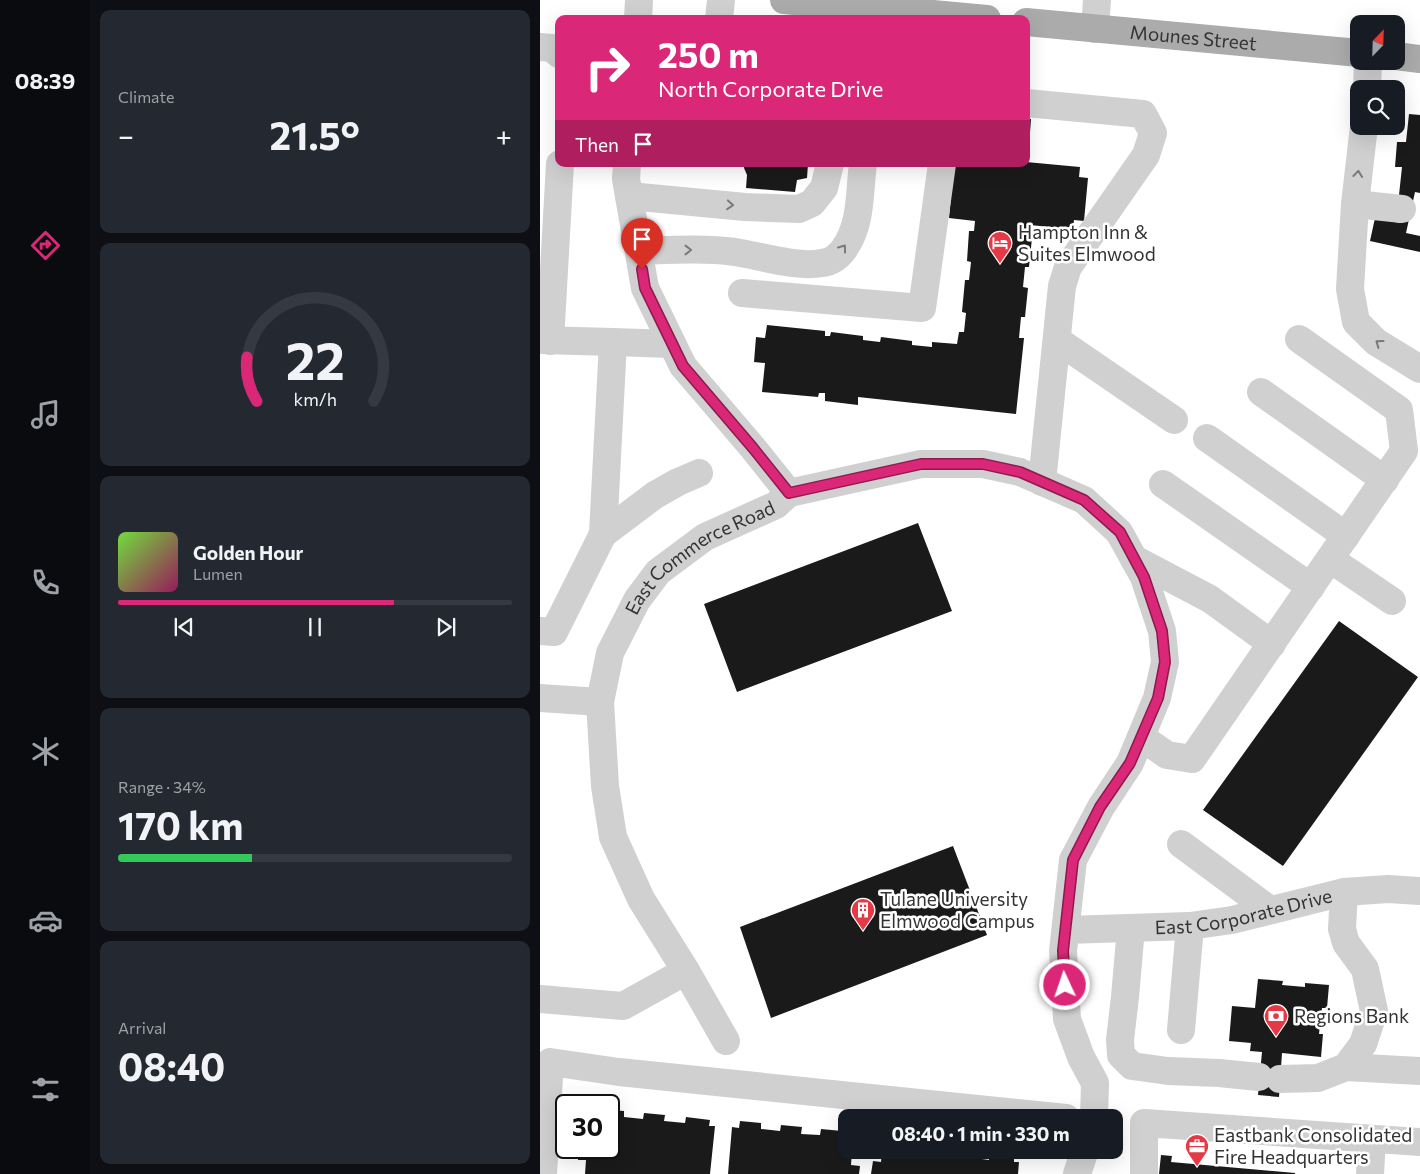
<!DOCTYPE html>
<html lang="en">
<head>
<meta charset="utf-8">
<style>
  body { margin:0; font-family:Commissioner,sans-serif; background:#242831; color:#f1f3f6; height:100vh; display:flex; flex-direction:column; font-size:19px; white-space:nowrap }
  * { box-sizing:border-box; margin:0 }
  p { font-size:16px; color:#9ea1a6 }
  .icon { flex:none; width:28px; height:28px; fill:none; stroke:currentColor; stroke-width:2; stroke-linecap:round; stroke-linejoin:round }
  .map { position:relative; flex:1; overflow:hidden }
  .sheet { display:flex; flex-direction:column; gap:10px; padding:10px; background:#0d0f14; width:450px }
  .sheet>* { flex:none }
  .guide { position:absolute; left:15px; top:15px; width:475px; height:152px; border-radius:10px; box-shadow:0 5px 20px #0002; background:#db2777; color:#fff; overflow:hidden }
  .needle { width:32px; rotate:23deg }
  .tools { position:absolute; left:810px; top:15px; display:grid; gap:10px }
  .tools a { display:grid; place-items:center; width:55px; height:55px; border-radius:10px; background:#171b24; box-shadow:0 5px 20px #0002; font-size:25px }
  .speed { position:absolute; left:15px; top:1094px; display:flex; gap:10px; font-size:25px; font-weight:700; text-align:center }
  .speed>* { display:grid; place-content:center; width:65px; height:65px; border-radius:50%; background:#171b24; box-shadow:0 5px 20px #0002; line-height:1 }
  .speed .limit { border:2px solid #111; border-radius:8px; background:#fff; color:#111 }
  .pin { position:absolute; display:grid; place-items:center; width:42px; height:42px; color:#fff; margin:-51px -21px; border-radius:50% 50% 50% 0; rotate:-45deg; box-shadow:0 0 5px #0007 }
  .pin .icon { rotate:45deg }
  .me { position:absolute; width:55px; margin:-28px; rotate:357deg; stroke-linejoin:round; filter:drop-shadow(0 0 4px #0008) }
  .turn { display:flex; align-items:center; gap:18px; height:105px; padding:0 20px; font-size:22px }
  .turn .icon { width:65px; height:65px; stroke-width:2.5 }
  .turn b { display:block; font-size:35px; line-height:42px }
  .then { display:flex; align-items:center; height:48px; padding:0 20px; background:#0003; gap:10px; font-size:19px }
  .big { font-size:38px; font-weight:700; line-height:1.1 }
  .sheet .tile { flex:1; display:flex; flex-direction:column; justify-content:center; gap:8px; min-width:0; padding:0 18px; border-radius:10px; background:#242831 }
  .sheet .dial { align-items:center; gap:0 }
  .dial svg { height:130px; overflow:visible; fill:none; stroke:#363941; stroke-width:7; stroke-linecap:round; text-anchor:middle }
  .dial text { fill:#f1f3f6; stroke:none }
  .song { display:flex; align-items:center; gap:15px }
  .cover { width:60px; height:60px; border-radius:8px; background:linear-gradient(135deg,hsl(100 70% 55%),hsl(330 70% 35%)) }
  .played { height:5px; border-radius:2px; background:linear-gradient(90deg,#db2777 70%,#363941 70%) }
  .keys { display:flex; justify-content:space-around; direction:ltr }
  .heat { display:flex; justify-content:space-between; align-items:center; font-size:28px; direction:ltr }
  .charge { height:8px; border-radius:4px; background:linear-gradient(90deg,#34c759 34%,#363941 0) }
  .trip { position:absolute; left:298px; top:1109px; width:285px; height:50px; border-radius:10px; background:#171b24; box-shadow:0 5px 20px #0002; font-weight:700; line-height:50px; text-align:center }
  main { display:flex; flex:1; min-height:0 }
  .dock { display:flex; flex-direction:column; width:90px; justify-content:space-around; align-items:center; background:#090b0e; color:#9ea1a6 }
  .dock .icon { width:35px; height:35px }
  .dock .current { color:#db2777 }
  .dock b { font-size:22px; color:#f1f3f6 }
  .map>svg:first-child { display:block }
  .building { fill:#1a1a1a }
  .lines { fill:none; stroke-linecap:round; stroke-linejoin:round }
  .minor { stroke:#d0d0d0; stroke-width:28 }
  .major { stroke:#ababab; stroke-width:28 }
  .oneway { stroke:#7a7a7a }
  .route-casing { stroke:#8e194d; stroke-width:12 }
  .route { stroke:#db2777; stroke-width:9 }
  .labels { text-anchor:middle; stroke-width:5; stroke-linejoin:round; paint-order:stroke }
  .street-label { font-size:19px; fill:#333; stroke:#fff }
  .poi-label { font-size:19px; fill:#333; stroke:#fff; text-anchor:start }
</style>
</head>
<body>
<main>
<nav class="dock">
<b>08:39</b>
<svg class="icon current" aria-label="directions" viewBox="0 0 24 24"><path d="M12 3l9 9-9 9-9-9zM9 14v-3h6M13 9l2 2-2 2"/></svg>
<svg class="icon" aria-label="music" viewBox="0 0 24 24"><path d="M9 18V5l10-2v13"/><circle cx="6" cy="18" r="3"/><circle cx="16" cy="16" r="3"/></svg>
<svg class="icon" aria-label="phone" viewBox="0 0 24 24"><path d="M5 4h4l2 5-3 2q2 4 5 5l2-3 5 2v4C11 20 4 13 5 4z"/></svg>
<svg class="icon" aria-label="climate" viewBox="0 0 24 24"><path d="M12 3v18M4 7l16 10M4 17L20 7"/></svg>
<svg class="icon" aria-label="car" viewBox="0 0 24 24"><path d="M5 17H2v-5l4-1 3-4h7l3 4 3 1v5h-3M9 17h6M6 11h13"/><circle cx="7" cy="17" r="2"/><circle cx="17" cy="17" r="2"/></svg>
<svg class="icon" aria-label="filters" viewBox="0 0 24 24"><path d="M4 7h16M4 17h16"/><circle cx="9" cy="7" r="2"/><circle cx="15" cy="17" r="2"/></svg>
</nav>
<section class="sheet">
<div class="tile"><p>Climate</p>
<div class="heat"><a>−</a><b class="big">21.5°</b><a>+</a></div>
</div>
<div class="tile dial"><svg viewBox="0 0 100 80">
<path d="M14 69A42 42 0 1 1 86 69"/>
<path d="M14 69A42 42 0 0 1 8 42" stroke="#db2777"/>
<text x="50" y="56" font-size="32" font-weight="700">22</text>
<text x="50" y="72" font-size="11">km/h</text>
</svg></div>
<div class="tile">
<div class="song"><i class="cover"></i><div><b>Golden Hour</b><p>Lumen</p></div></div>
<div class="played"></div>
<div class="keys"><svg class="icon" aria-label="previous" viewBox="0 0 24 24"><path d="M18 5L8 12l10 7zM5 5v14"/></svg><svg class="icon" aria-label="pause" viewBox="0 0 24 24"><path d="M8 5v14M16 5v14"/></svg><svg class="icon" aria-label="next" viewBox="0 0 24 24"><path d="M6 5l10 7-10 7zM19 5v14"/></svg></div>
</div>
<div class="tile"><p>Range · 34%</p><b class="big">170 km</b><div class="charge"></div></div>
<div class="tile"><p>Arrival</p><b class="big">08:40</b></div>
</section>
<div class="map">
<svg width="880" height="1174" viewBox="0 0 880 1174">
  <rect width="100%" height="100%" fill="#fff"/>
  <path class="building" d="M869 114 880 115V193L875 192 866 233 880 236V252L830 241 835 218 860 223 865 196 859 195 862 167H855L857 142H866Z
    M486 118 491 119 488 160H486Z
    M486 162 540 167 539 177 548 178 544 221 534 220 533 229 489 225 487 237 492 238 489 267H485L483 287 488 288 485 317H481L479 338H484L476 414 318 397V405L285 401V393H279L278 397 222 392 225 363 214 362 216 337 225 338 227 325 285 331V336H290L291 332 323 336V340L340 342 341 337 372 341V345L392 347V342L417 344 419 332H424L426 313 422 312 425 280H429L431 262 427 261 429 231H434L435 221 409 218 414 164H486Z
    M204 164H268L267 178 257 180 255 192 206 188 207 175 204 168Z
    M378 523 412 611 197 692 164 604Z
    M799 621 878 677 743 866 663 810Z
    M413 846 447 935 231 1018 200 927Z
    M718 979 743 981 742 985 765 987V983L789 985 787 1008H782L779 1034H783L781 1057 742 1053 739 1097 718 1095 722 1052 710 1051 711 1043 689 1041 692 1006 715 1008Z
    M69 1110 84 1111V1117L103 1119 104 1113 125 1115 124 1121 145 1123 146 1117 170 1120 169 1126H175L170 1174H45L46 1160H38L39 1148H69Z
    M200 1121 221 1123V1129L240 1131 241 1125 262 1127 261 1134 280 1135 281 1129 302 1131V1137L306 1138V1150H312L311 1165 320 1166 319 1174H188L192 1127 199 1128Z
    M342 1150H373V1151L385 1153 386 1150H432V1152H436L435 1158 449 1160V1154L474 1156V1162H479L478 1174H331L333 1161 341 1162Z
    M621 1155 632 1156 631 1162 755 1173V1174H619Z"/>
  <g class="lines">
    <g class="minor">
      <path d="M98 19 99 0"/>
      <path d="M179 19 181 0"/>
      <path d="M555 29 557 0"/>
      <path d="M0 47 12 48 19 54"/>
      <path d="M827 89 828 61"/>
      <path d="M486 103 603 114 613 133 606 155 528 267 522 286 502 482"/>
      <path d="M824 126 815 204 810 289 816 322 836 342 880 369"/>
      <path d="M87 164 86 179 105 288 143 366 213 448 249 493"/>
      <path d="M89 196 205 207 259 209 272 203 284 188 290 164"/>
      <path d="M815 204 862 209"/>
      <path d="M99 251C131 250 164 248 195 252 221 256 257 268 282 263 291 262 299 256 304 249 322 224 319 193 323 164"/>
      <path d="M202 293 382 308 402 164"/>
      <path d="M0 340 73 342"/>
      <path d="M517 340 634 420"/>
      <path d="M10 341 20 164"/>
      <path d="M721 392 845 480"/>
      <path d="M667 438 806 536"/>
      <path d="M623 484 771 587"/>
      <path d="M63 534 115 495 138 482 159 473"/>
      <path d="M594 559 670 599 732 644"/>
      <path d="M790 559 852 601"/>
      <path d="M0 631 14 632 63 534 73 342 132 344"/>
      <path d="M0 698 60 702"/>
      <path d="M601 737 627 755 652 759 864 451 859 410 759 339"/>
      <path d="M641 844 730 910"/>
      <path d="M591 928 585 997 580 1040 581 1055 592 1066 628 1071 679 1073 719 1077"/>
      <path id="s1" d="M526 930 650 926 692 920 804 892 848 889 880 891"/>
      <path d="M0 999 83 1006 146 971"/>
      <path d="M641 1030 650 926"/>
      <path id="s2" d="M186 1041 146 971 101 899 73 837 65 786 60 702 70 653 97 600 118 572 165 537 236 505 249 493 381 464H443L480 472 544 500 579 532 604 577 622 631 625 662 617 698 590 763 561 807 533 860 523 951 527 1019 541 1057 555 1083 554 1118"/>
      <path d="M806 1067 880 1071"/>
      <path d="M740 1079 778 1078 806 1067 823 1044 834 1011 825 969 806 943 802 929 804 892"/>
      <path d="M3 1174 10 1062 79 1072 526 1118"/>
      <path d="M537 1174 545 1150"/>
      <path d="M604 1174V1123L880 1142"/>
      <path d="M830 1174 832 1139"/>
    </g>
    <g class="major">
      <path d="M244 0 447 19"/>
      <path id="s3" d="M486 22 819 53"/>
      <path d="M856 56 880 59"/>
    </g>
  </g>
  <defs><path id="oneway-chevron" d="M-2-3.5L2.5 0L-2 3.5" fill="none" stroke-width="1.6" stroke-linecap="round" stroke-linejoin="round" transform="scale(1.25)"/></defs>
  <g class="oneway">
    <use href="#oneway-chevron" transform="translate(818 174) rotate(-84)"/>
    <use href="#oneway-chevron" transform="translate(190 205) rotate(5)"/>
    <use href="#oneway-chevron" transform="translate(303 248) rotate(-54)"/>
    <use href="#oneway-chevron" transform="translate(148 250)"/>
    <use href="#oneway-chevron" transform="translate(839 343) rotate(-144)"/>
  </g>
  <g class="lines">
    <g class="route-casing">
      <path id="route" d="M102 269 105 288 143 366 213 448 249 493 381 464H443L480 472 544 500 580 532 604 577 622 631 625 662 618 698 590 763 560 807 533 860 523 951 525 985"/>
    </g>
    <use href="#route" class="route"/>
  </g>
  <defs>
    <g id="hotel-pin" transform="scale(1.25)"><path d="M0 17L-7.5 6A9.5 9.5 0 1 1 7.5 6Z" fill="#e63946" stroke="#fff"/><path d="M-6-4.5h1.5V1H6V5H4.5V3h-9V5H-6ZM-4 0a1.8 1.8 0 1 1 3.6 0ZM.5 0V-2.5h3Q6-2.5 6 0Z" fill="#fff"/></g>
    <g id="building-pin" transform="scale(1.25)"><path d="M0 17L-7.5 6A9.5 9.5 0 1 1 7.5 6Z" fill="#e63946" stroke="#fff"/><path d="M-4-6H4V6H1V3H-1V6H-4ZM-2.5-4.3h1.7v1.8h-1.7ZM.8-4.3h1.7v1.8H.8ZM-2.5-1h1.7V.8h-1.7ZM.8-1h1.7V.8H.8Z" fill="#fff"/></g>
    <g id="bank-pin" transform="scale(1.25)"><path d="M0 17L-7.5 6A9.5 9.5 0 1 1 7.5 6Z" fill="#e63946" stroke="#fff"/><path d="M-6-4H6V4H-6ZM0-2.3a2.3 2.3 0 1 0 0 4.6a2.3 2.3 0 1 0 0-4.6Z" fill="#fff"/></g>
    <g id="office-pin" transform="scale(1.25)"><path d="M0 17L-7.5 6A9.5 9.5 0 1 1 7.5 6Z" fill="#e63946" stroke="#fff"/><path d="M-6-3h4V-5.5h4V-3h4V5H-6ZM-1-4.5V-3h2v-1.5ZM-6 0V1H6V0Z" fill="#fff"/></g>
  </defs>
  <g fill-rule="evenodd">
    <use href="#hotel-pin" x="460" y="243"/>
    <use href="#building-pin" x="323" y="910"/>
    <use href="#bank-pin" x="736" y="1016"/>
    <use href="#office-pin" x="657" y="1146"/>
  </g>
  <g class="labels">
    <g class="street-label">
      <text dy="7" stroke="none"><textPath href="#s3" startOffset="168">Mounes Street</textPath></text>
      <text dy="7" stroke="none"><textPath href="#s2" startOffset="556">East Commerce Road</textPath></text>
      <text dy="7" stroke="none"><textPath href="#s1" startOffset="179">East Corporate Drive</textPath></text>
    </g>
    <g class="poi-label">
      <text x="478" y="239">Hampton Inn &amp;<tspan x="478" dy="22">Suites Elmwood</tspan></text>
      <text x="340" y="906">Tulane University<tspan x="340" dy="22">Elmwood Campus</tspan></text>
      <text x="754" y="1023">Regions Bank</text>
      <text x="674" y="1142">Eastbank Consolidated<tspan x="674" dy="22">Fire Headquarters</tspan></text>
    </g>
  </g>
</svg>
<div class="tools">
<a><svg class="needle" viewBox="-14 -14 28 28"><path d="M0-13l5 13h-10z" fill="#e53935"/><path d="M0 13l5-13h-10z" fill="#9ea1a6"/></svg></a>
<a><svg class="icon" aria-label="search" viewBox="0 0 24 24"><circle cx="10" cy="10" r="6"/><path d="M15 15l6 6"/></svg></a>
</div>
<div class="speed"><div class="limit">30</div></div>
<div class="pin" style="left:102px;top:269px;background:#d93025"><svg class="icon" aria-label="arrive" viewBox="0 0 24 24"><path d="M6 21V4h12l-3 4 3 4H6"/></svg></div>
<svg class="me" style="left:525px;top:985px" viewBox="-20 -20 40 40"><circle r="17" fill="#db2777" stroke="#fff" stroke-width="3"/><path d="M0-11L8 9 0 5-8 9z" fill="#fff"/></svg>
<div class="trip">08:40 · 1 min · 330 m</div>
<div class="guide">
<div class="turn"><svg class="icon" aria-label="right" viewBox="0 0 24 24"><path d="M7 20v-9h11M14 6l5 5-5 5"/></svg><div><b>250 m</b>North Corporate Drive</div></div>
<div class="then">Then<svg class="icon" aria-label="arrive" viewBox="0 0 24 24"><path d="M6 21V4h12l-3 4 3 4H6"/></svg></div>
</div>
</div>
</main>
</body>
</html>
